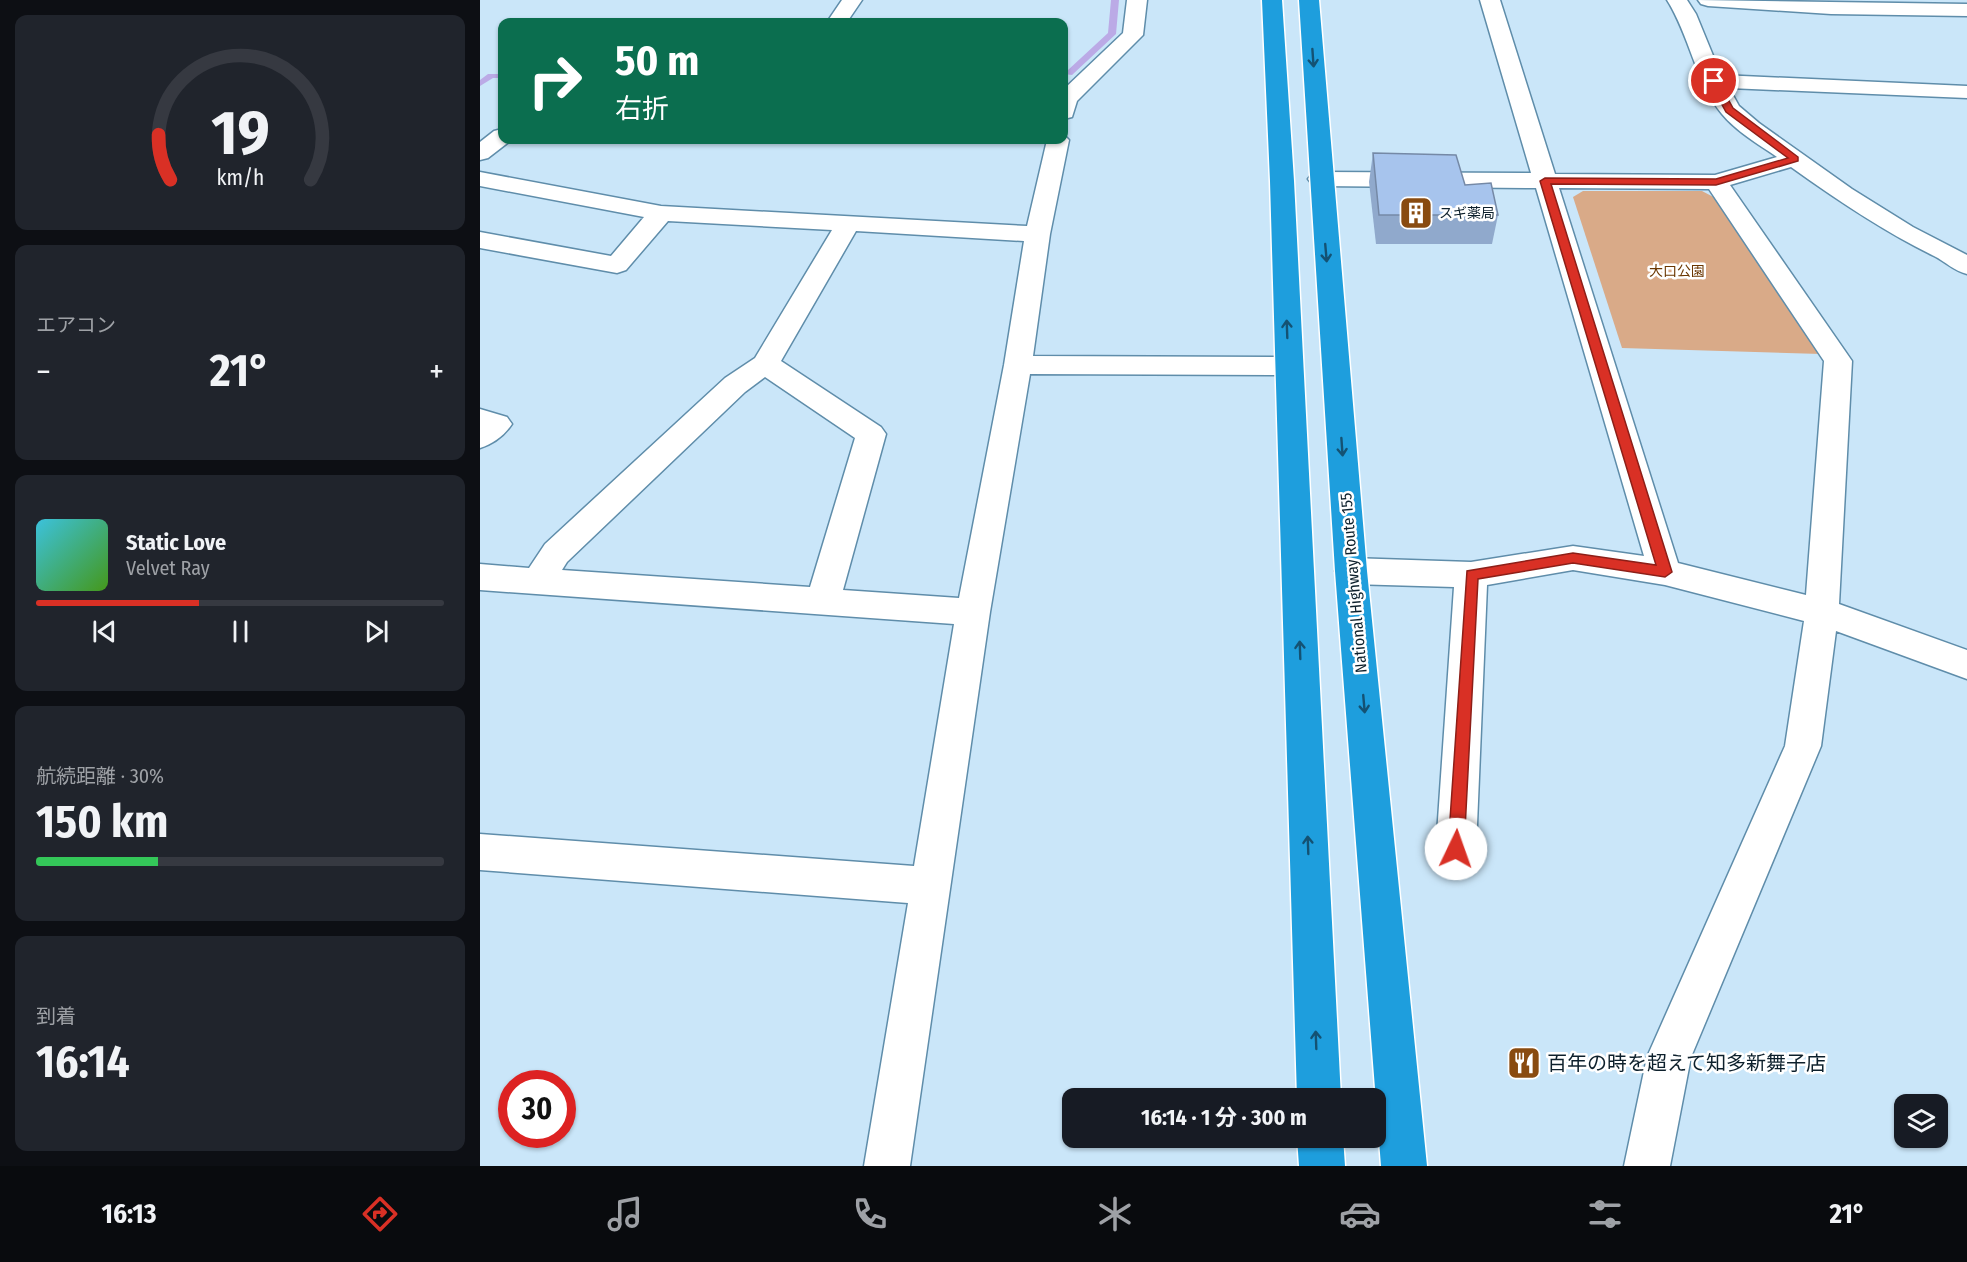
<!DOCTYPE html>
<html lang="ja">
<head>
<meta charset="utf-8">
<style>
  body { margin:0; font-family:"Fira Sans Condensed","Noto Sans JP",sans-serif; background:#20242c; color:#f1f3f6; height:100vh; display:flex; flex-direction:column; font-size:22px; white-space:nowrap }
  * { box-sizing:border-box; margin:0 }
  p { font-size:20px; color:#9ea1a6 }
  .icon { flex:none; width:33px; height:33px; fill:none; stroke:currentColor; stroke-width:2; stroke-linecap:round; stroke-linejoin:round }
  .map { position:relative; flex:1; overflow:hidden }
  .panel { display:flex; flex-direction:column; gap:15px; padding:15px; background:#0d0f14; width:480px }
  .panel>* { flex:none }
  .banner { position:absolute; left:18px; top:18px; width:570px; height:126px; border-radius:12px; box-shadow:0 2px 4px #0004; background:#0b6e4f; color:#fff; overflow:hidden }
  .tools { position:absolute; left:1414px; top:1094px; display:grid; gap:12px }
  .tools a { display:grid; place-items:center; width:54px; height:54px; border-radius:12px; background:#171b24; box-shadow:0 2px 4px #0004; font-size:30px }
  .speed { position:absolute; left:18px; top:1070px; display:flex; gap:12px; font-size:30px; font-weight:700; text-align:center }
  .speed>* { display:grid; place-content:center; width:78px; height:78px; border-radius:50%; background:#171b24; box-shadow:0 2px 4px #0004; line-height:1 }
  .speed .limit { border:9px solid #d22; background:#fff; color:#111 }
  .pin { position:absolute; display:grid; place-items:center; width:51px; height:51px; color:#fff; margin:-26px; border:3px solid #fff; border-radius:50%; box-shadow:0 2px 6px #0007 }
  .me { position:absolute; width:66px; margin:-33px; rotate:3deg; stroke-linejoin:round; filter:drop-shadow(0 0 4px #0008) }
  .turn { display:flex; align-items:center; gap:21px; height:126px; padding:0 18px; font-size:27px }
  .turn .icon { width:78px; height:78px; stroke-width:2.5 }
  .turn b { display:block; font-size:42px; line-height:51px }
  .big { font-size:45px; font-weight:700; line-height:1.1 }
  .panel .tile { flex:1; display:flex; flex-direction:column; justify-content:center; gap:9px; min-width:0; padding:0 21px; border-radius:12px; background:#20242c }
  .panel .dial { align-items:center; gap:0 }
  .dial svg { height:156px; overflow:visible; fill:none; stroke:#363941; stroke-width:7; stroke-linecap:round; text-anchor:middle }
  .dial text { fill:#f1f3f6; stroke:none }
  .song { display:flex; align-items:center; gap:18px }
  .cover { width:72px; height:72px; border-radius:9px; background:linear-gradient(135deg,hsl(190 70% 55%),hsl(100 70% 35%)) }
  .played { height:6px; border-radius:3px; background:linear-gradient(90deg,#d93025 40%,#363941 40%) }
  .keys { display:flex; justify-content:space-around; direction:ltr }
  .heat { display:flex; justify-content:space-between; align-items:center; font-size:33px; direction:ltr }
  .charge { height:9px; border-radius:4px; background:linear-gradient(90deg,#34c759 30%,#363941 0) }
  .trip { position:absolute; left:582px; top:1088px; width:324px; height:60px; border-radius:12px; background:#171b24; box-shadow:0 2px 4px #0004; font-weight:700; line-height:60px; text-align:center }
  .tab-bar { display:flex; height:96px; justify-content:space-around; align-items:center; background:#090b0e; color:#9ea1a6 }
  .tab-bar .icon { width:42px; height:42px }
  .tab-bar .selected { color:#d93025 }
  .tab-bar b { font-size:27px; color:#f1f3f6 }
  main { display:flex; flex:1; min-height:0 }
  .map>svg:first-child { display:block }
  .green { fill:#d9aa88 }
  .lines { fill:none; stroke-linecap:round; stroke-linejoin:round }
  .stream { fill:#bbaae6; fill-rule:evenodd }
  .minor-casing { stroke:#5f8daa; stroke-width:3 }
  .highway-casing { stroke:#fff; stroke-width:3 }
  .minor { fill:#fff; fill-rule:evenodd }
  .highway { fill:#1e9edd; fill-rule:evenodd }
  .wall { fill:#90a9cc }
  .building { fill:#a7c4ed; stroke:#7589a6; stroke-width:1.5 }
  .oneway { stroke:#145273 }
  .route { fill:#d93025; stroke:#8d1f18; stroke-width:1.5 }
  .labels { text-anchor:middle; stroke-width:5; stroke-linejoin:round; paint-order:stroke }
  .far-poi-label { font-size:14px; fill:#0d202c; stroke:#fff; text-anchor:start }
  .far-park-label { font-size:14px; fill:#6b3702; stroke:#fff }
  .street-label { font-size:16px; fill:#0d202c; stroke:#fff }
  .near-poi-label { font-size:20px; fill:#0d202c; stroke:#fff; text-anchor:start }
</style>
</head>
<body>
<main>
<section class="panel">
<div class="tile dial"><svg viewBox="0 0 100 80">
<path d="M14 69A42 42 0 1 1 86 69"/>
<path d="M14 69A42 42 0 0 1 8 46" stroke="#d93025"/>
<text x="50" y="56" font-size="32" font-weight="700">19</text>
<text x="50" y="72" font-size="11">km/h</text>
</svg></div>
<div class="tile"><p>エアコン</p>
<div class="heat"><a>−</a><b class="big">21°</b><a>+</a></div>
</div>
<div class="tile">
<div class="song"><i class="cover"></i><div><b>Static Love</b><p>Velvet Ray</p></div></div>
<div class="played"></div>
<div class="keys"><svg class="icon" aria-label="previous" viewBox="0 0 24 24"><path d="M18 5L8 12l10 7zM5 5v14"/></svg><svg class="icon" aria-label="pause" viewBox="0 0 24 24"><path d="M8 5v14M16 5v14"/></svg><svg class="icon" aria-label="next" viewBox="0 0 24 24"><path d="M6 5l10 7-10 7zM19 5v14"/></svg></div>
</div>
<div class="tile"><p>航続距離 · 30%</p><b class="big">150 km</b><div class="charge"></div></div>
<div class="tile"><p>到着</p><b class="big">16:14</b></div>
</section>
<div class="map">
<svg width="1487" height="1166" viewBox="0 0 1487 1166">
  <rect width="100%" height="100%" fill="#cae6f9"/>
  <path class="green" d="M1103 191H1222L1241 201 1341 354 1142 348 1093 197Z"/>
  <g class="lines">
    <path class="stream" d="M631 0H639L636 34 592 75 584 74V69L588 70 628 33Z
      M8 74H22V78H13L0 86V80Z"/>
    <g class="minor-casing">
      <path id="minor" d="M362 0H382L367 22H347Z
        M647 0H667L663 35 597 101 592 117 584 119V89L643 33Z
        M1000 0H1020L1075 174 1235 175 1297 157C1278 144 1256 131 1242 114 1216 83 1209 34 1187 0H1207L1216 14 1241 75 1487 86V98L1249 88 1259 106 1279 123 1372 189 1433 227 1487 255V274C1474 271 1466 262 1454 256 1403 231 1357 200 1311 167L1250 185 1372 361 1359 604 1487 650V679L1356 631 1341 746 1211 1057 1190 1166H1144L1167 1057 1305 746 1324 621 1185 585 1093 570 1007 585 996 849 990 862 976 867 962 862 956 849 974 587 871 584 859 580 855 571 859 562 871 558 991 562 1093 546 1164 556 1056 188 840 186 832 184 828 179 832 174 840 172 1051 173ZM1079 188 1229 189 1344 361 1326 595 1198 563Z
        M1218 0 1487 4V16L1351 14 1228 6 1221 4Z
        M22 129V140L30 141 8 158 0 160V142L14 131Z
        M584 135 589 140 570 234 553 356 808 357 818 359 822 366 818 373 808 375 550 374 510 612 430 1166H384L428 903 0 870V834L434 866 474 624 0 590V564L49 568 65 544 245 378 275 358 352 230 188 221 146 270 137 273 0 248V232L131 256 164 217 0 186V172L181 206 547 226 567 140H584ZM376 231 544 241 524 365 479 598 363 590 406 434 401 427 301 361ZM285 377 375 438 330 587 82 570 87 562 265 392Z
        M0 409 27 417 32 424C24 436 13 444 0 448Z"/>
    </g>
    <g class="highway-casing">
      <path id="highway" d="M782 0H802L814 181 861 1098H817L790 181Z
        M819 0H839L887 571 947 1166H901L855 571Z
        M817 1137H863L865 1166H819Z"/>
    </g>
    <use href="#minor" class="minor"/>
    <use href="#highway" class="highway"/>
  </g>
  <path class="wall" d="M893 153 1018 215 1012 244H896L889 182Z"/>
  <path class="building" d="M893 153 976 155 985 185 1011 183 1018 215H899Z"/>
  <defs><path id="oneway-shaft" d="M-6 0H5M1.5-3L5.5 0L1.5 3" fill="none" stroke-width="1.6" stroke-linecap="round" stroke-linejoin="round" transform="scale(1.5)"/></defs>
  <g class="oneway">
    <use href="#oneway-shaft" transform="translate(833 58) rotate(86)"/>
    <use href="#oneway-shaft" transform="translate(846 253) rotate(85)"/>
    <use href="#oneway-shaft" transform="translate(807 329) rotate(-92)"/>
    <use href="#oneway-shaft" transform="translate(862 447) rotate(86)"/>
    <use href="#oneway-shaft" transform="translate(820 650) rotate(-92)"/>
    <use href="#oneway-shaft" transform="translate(884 704) rotate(85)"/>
    <use href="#oneway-shaft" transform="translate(828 845) rotate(-92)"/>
    <use href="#oneway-shaft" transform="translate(836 1040) rotate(-92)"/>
  </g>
  <path class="route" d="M1231 79H1237L1253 108 1318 157V161L1236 185 1071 184 1192 572 1185 577 1093 563 998 579 984 849 982 854 976 856 971 854 968 849 987 571 1093 553 1176 565 1060 181 1065 178 1236 179 1308 158 1246 112 1229 81Z"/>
  <defs>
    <g id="building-square" transform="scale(1.725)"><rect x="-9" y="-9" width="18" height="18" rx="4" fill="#894b10" stroke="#fff"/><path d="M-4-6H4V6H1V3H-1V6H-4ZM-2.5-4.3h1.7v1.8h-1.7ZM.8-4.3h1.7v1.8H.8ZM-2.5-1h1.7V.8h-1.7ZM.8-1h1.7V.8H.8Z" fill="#fff"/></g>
    <g id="restaurant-square" transform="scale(1.725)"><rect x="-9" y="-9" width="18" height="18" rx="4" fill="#894b10" stroke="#fff"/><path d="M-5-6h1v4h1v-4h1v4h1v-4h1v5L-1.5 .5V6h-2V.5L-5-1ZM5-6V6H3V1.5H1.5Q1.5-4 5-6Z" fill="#fff"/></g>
  </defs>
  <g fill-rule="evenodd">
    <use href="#building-square" x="936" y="213"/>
    <use href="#restaurant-square" x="1044" y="1063"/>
  </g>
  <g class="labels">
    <g class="far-poi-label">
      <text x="959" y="218">スギ薬局</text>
    </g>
    <g class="far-park-label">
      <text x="1197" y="276">大口公園</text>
    </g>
    <g class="street-label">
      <text transform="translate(873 583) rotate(-95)" y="6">National Highway Route 155</text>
    </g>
    <g class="near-poi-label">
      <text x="1067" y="1070">百年の時を超えて知多新舞子店</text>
    </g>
  </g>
</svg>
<div class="tools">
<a><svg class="icon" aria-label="layers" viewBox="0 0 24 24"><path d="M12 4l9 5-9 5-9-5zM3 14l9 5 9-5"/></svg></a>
</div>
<div class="speed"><div class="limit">30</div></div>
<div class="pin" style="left:1234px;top:81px;background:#d93025"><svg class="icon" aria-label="arrive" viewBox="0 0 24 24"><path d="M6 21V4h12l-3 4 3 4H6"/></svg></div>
<svg class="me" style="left:976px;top:849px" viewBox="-20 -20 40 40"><circle r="19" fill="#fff"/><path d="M0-13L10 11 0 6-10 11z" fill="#d93025"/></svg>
<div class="trip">16:14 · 1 分 · 300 m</div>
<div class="banner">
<div class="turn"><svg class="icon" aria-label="right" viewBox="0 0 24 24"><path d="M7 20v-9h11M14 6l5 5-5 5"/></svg><div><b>50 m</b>右折</div></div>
</div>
</div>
</main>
<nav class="tab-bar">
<b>16:13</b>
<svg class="icon selected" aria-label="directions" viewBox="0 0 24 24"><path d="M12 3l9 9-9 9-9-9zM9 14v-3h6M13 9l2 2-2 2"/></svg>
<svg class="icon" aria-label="music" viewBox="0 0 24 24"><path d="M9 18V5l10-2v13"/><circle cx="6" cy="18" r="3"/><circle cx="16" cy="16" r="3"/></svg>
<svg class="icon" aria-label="phone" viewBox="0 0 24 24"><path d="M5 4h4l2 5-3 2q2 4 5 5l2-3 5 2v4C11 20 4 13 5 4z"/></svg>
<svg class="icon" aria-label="climate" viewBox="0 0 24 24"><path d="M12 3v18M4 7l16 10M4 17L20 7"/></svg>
<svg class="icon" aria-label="car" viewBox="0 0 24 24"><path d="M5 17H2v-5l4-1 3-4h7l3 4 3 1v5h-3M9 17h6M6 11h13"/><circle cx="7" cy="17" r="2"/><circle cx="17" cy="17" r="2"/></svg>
<svg class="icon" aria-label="filters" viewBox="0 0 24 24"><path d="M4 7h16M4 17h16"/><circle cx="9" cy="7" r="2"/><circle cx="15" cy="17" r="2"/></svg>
<b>21°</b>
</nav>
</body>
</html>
